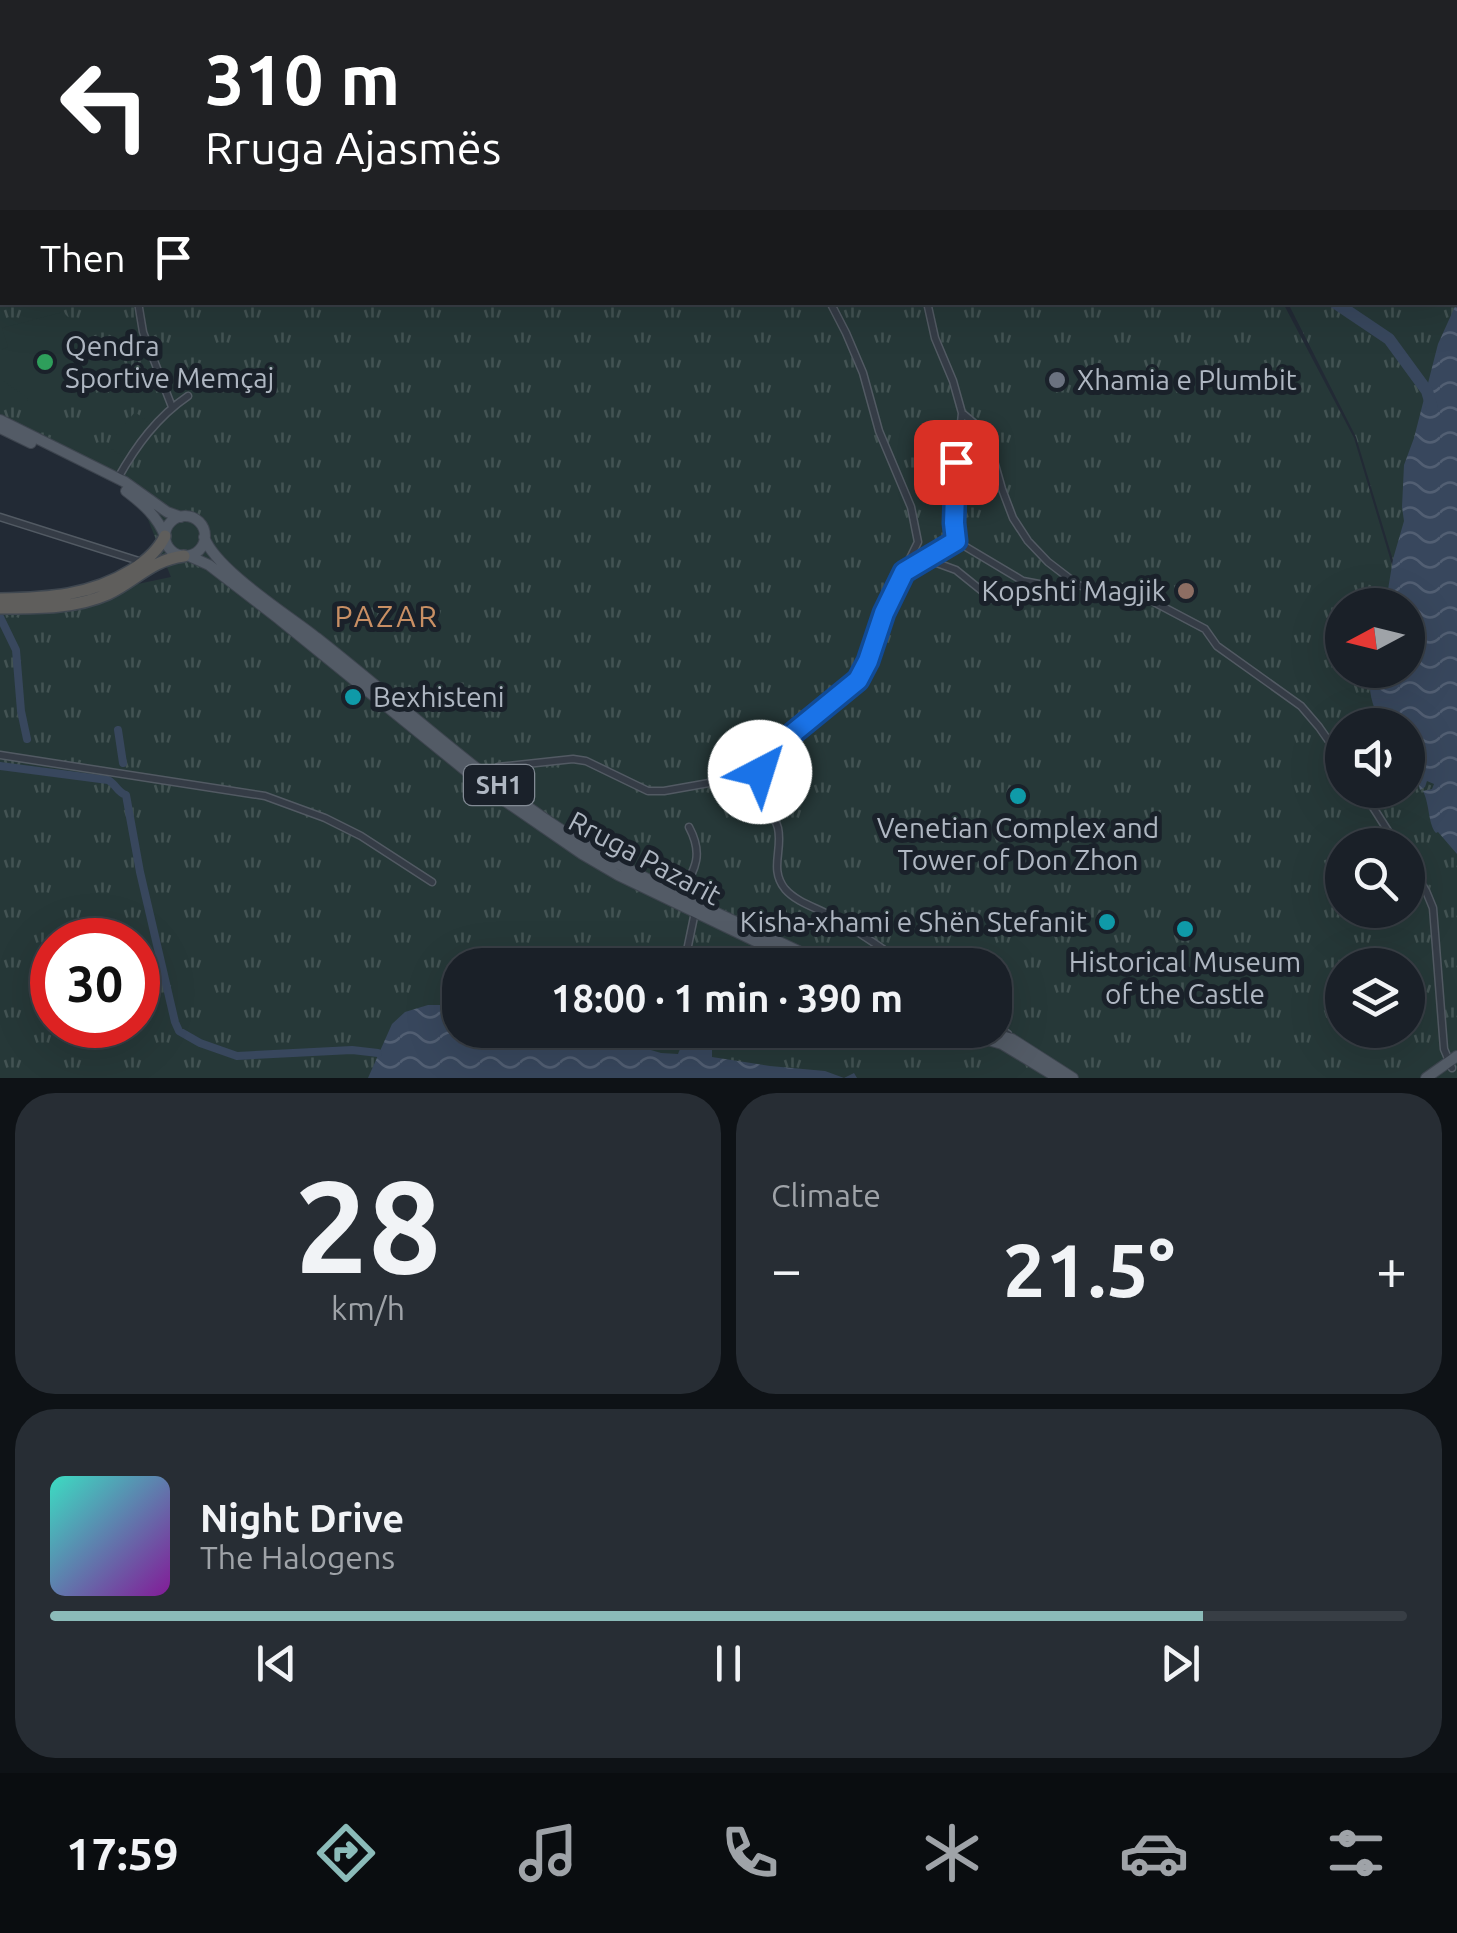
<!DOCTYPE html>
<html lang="en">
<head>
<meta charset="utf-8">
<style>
  body { margin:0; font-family:Ubuntu,sans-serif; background:#272d34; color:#f1f3f6; height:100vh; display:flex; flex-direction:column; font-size:38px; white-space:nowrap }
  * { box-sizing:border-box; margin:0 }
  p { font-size:32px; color:#9fa3a8 }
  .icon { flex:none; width:55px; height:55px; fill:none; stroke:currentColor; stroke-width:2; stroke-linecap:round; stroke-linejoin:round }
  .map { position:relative; height:1078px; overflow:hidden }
  .drawer { display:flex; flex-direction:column; gap:15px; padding:15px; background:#0e1216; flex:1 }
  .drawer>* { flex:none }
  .top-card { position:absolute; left:0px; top:0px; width:1458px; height:305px; box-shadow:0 10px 40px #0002,0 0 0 2px #383e45; background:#202124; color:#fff; overflow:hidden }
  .needle { width:65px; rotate:263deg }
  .controls { position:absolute; left:1325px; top:588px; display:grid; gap:20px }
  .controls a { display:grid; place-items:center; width:100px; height:100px; border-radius:50%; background:#1a2028; box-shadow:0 10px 40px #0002,0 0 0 2px #383e45; font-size:50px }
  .speed { position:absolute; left:30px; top:918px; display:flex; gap:20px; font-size:50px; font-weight:700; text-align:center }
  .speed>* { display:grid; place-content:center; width:130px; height:130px; border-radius:50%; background:#1a2028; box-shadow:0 10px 40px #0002,0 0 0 2px #383e45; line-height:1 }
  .speed .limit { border:15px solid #d22; background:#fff; color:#111 }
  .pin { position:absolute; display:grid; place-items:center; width:85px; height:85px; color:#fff; margin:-42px; border-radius:20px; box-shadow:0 5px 15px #0006 }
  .me { position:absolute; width:110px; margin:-55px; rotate:40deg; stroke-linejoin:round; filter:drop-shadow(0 0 8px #0008) }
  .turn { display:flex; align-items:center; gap:35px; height:210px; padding:0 40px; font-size:45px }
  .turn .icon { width:130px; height:130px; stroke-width:2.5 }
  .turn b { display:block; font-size:70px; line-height:85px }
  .then { display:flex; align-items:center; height:95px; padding:0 40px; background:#0003; gap:20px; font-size:38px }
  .big { font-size:75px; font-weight:600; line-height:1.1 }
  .drawer .widget { flex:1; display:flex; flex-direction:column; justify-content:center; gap:15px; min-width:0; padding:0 35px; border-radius:40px; background:#272d34 }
  .drawer .dial { align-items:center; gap:0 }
  .dial b { font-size:130px; line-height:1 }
  .song { display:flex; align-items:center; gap:30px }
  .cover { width:120px; height:120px; border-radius:15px; background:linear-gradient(135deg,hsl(170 70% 55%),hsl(290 70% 35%)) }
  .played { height:10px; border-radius:5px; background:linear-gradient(90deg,#8bbbb9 85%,#383e45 85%) }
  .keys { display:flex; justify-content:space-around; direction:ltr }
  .heat { display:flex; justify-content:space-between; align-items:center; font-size:55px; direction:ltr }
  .drawer .tiles { flex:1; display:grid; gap:15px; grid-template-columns:1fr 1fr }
  .widget:last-child { grid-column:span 2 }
  .trip { position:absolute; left:442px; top:948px; width:570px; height:100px; border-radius:40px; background:#1a2028; box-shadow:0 10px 40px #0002,0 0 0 2px #383e45; font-weight:600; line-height:100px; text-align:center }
  .tab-bar { display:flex; height:160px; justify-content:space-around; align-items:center; background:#0a0d10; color:#9fa3a8 }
  .tab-bar .icon { width:70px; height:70px }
  .tab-bar .on { color:#8bbbb9 }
  .tab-bar b { font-size:45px; color:#f1f3f6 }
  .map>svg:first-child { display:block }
  .park { fill:url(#park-tufts); fill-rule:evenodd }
  .garden { fill:#263838 }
  .water { fill:url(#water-waves) }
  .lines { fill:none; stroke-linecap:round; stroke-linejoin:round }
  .canal { stroke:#38475d; stroke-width:8 }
  .river { stroke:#38475d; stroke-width:12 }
  .minor-casing { stroke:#525a63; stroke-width:9 }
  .primary-casing { stroke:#3e454f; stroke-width:12 }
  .trunk-casing { stroke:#3f4750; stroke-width:14 }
  .minor { stroke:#353c46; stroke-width:6 }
  .primary { stroke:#535b66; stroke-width:10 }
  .trunk { stroke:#5f5e5c; stroke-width:11 }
  .minor-bridge-casing { stroke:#525a63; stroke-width:9; stroke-linecap:butt }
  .minor-bridge { stroke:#353c46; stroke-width:6 }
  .route-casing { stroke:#114b97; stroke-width:25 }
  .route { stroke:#1a73e8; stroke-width:18 }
  .leisure-dot { fill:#2e9e5b; stroke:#1a212a; stroke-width:4 }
  .worship-dot { fill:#6b7280; stroke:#1a212a; stroke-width:4 }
  .education-dot { fill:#8d6e63; stroke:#1a212a; stroke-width:4 }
  .culture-dot { fill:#0f9aa8; stroke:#1a212a; stroke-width:4 }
  .labels { text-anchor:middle; stroke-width:10; stroke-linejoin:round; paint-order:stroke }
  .shield { fill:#1a212a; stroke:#828a94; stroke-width:2.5 }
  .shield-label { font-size:25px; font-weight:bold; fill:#afb7c2 }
  .poi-label { font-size:28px; fill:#afb7c2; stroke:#1a212a; text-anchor:start }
  .street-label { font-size:28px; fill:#afb7c2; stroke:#1a212a }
  .neighbourhood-label { font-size:30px; letter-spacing:2.5px; fill:#c98f64; stroke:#1a212a }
</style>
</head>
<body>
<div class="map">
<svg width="1457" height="1078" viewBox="0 0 1457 1078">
  <defs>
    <pattern id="park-tufts" width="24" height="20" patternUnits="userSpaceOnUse" patternTransform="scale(2.5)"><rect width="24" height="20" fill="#263838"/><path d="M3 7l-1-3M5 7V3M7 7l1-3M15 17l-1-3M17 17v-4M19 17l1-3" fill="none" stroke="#435353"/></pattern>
    <pattern id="water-waves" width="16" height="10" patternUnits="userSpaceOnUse" patternTransform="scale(2.5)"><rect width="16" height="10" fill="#38475d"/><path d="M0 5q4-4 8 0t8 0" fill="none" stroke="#525f73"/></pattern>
  </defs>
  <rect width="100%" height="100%" fill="#222a35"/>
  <path class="park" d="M0 0H1134L1135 2H2V302L1283 303 1354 438 1404 605H1342V670H1408L1457 780V1078H0V613L171 577 135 487 0 420ZM1342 725H1408V790H1342ZM1342 845H1408V910H1342ZM52 940H138V1025H52ZM460 965H995V1030H460ZM1342 965H1408V1030H1342Z
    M1138 0H1457V773L1356 437 1288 303 1455 302V2H1139Z"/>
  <path class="garden" d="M63 312 101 350 41 415 27 401 28 398 0 379V350L8 347 2 328Z
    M135 412 152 425 127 459 107 446Z"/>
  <path class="water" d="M1457 302V854L1438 832 1436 833C1428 824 1430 805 1423 791L1432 789 1434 784 1427 781 1425 787 1420 790 1415 769 1408 763V725H1383C1372 708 1368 691 1370 670H1408V605H1386V602L1393 559 1404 521 1402 507 1404 465 1414 438 1438 344Z
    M428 1005H460V1030H583L661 1053 678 1054 682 1044 712 1047V1057L770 1066 825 1071 844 1078 854 1073 857 1078H368L392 1024 405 1012Z"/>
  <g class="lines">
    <path class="canal" d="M0 617 16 650 21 711 27 739
      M118 730 123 763
      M0 766 108 780C116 784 117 792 126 795L140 872 175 1022 179 1031 200 1043 237 1056 352 1050 378 1053"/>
    <path class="river" d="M1383 2 1384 0
      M1334 302 1389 339 1427 391 1432 408"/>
    <g class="minor-casing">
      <path id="minor" d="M117 0 118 2
        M714 0 716 2
        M855 0 856 2
        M432 2 435 0
        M598 2 603 0
        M927 2 931 0
        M0 69 2 68
        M0 197 2 196
        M138 302 143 332 172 407
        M830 302 846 333 863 373 879 431 911 507 918 542
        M927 302 935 338 953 381 962 413 955 484 956 541
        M962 413 986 433 1002 489 1013 518 1028 541 1048 562 1078 585 1108 594 1152 601 1205 629 1217 646 1301 706 1319 727 1342 760
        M118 478C136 446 157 417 188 396
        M0 517 142 562
        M956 541 1023 581 1060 588
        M934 562 956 570 992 599
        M905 571 956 541
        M0 755 265 796 325 818 361 836 432 882
        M485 774 498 767 573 759 586 761 648 791H664L709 783 748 782 760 772 791 734 858 680 868 661 891 597 918 542
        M748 782C755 799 774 811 778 828 783 850 769 869 785 889 797 903 818 908 833 917 859 932 882 948 906 965
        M1362 790 1397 845
        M1408 861 1426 891 1433 908 1444 1049 1452 1068
        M681 894C695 869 704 855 689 827
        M684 965 695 912
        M995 1025 1008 1034
        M669 1039 671 1030"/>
    </g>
    <g class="primary-casing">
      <path id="primary" d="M0 420 125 482 167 512 181 517
        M0 428 31 443
        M126 491C143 504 157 516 165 536
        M165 536a20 20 0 1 1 40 0a20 20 0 1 1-40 0Z
        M204 537C216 570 288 615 317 638 397 701 472 770 557 827 639 881 739 922 828 965
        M189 556 209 565 279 619 492 792 582 854 618 875 805 965
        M954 1030 1002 1044 1058 1078
        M982 1030 1012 1039 1073 1078
        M1426 1078 1457 1056"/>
    </g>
    <g class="trunk-casing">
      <path id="trunk" d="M0 599C48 598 90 596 132 570 146 561 158 551 165 536
        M0 608C36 608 74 609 108 594 136 581 151 560 184 556"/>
    </g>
    <use href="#minor" class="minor"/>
    <use href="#primary" class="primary"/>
    <use href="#trunk" class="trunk"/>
    <g class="minor-bridge-casing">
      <path id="minor-bridge" d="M928 552 933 559"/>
    </g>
    <use href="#minor-bridge" class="minor-bridge"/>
  </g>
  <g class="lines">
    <g class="route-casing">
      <path id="route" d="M760 772 792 734 858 680 868 661 884 613 904 572 956 541 954 523 956 462"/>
    </g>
    <use href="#route" class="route"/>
  </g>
  <circle class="leisure-dot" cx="45" cy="362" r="10"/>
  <circle class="worship-dot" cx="1057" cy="380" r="10"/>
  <circle class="education-dot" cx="1186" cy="591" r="10"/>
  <g class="culture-dot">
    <circle cx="353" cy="697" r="10"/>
    <circle cx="1018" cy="796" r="10"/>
    <circle cx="1107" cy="922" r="10"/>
    <circle cx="1185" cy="929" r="10"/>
  </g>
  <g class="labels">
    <rect class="shield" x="464" y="765" width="70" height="40" rx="8"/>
    <g class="shield-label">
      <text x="499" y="794">SH1</text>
    </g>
    <g class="poi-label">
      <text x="65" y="356">Qendra<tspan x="65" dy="32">Sportive Memçaj</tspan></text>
      <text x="1077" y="390">Xhamia e Plumbit</text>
      <text x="1166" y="601" text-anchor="end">Kopshti Magjik</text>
      <text x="373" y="707">Bexhisteni</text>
      <text x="1018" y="838" text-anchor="middle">Venetian Complex and<tspan x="1018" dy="32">Tower of Don Zhon</tspan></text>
      <text x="1087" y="932" text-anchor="end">Kisha-xhami e Shën Stefanit</text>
      <text x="1185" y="972" text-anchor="middle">Historical Museum<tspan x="1185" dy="32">of the Castle</tspan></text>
    </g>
    <g class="street-label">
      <text transform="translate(645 858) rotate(28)" y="10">Rruga Pazarit</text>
    </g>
    <g class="neighbourhood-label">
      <text x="387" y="627">PAZAR</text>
    </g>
  </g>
</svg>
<div class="controls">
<a><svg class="needle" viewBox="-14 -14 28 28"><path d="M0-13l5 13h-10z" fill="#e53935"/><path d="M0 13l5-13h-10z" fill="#9fa3a8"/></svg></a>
<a><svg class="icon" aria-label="sound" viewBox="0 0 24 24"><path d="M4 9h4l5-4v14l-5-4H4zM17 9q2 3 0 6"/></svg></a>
<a><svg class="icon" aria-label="search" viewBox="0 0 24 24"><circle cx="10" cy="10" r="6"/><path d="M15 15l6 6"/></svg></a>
<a><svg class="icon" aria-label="layers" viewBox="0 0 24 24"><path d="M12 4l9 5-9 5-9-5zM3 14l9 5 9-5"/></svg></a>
</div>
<div class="speed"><div class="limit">30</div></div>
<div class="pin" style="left:956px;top:462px;background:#d93025"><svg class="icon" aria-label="arrive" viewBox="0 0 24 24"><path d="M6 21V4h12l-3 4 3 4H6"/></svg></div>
<svg class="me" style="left:760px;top:772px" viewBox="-20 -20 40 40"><circle r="19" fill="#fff"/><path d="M0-13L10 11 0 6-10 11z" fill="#1a73e8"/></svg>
<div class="trip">18:00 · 1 min · 390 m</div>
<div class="top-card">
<div class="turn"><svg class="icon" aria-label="left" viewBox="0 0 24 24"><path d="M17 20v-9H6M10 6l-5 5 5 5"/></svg><div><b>310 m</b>Rruga Ajasmës</div></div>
<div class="then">Then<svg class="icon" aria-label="arrive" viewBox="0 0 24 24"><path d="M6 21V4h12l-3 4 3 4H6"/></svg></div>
</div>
</div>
<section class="drawer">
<div class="tiles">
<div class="widget dial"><b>28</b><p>km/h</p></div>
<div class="widget"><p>Climate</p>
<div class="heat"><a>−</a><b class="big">21.5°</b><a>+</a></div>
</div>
<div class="widget">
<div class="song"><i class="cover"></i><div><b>Night Drive</b><p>The Halogens</p></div></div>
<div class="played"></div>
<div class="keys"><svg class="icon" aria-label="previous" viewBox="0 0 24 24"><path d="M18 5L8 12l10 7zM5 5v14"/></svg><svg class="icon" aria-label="pause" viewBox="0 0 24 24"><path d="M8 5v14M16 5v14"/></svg><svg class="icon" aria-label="next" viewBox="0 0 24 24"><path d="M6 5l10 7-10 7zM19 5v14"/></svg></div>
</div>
</div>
</section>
<nav class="tab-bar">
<b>17:59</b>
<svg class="icon on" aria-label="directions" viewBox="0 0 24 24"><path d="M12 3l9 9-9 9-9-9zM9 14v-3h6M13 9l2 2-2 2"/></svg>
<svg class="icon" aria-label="music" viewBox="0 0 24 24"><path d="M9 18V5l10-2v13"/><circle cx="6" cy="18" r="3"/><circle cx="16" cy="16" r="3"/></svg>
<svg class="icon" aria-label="phone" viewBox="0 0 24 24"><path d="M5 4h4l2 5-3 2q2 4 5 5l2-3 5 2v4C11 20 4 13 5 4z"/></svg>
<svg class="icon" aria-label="climate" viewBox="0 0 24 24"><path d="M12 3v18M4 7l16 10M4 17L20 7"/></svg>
<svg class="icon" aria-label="car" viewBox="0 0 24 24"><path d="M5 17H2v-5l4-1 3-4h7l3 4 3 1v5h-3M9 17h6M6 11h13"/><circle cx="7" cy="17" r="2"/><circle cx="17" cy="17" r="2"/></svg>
<svg class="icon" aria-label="filters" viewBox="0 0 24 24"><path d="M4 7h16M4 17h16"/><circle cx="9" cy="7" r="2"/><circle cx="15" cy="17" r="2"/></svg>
</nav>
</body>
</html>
